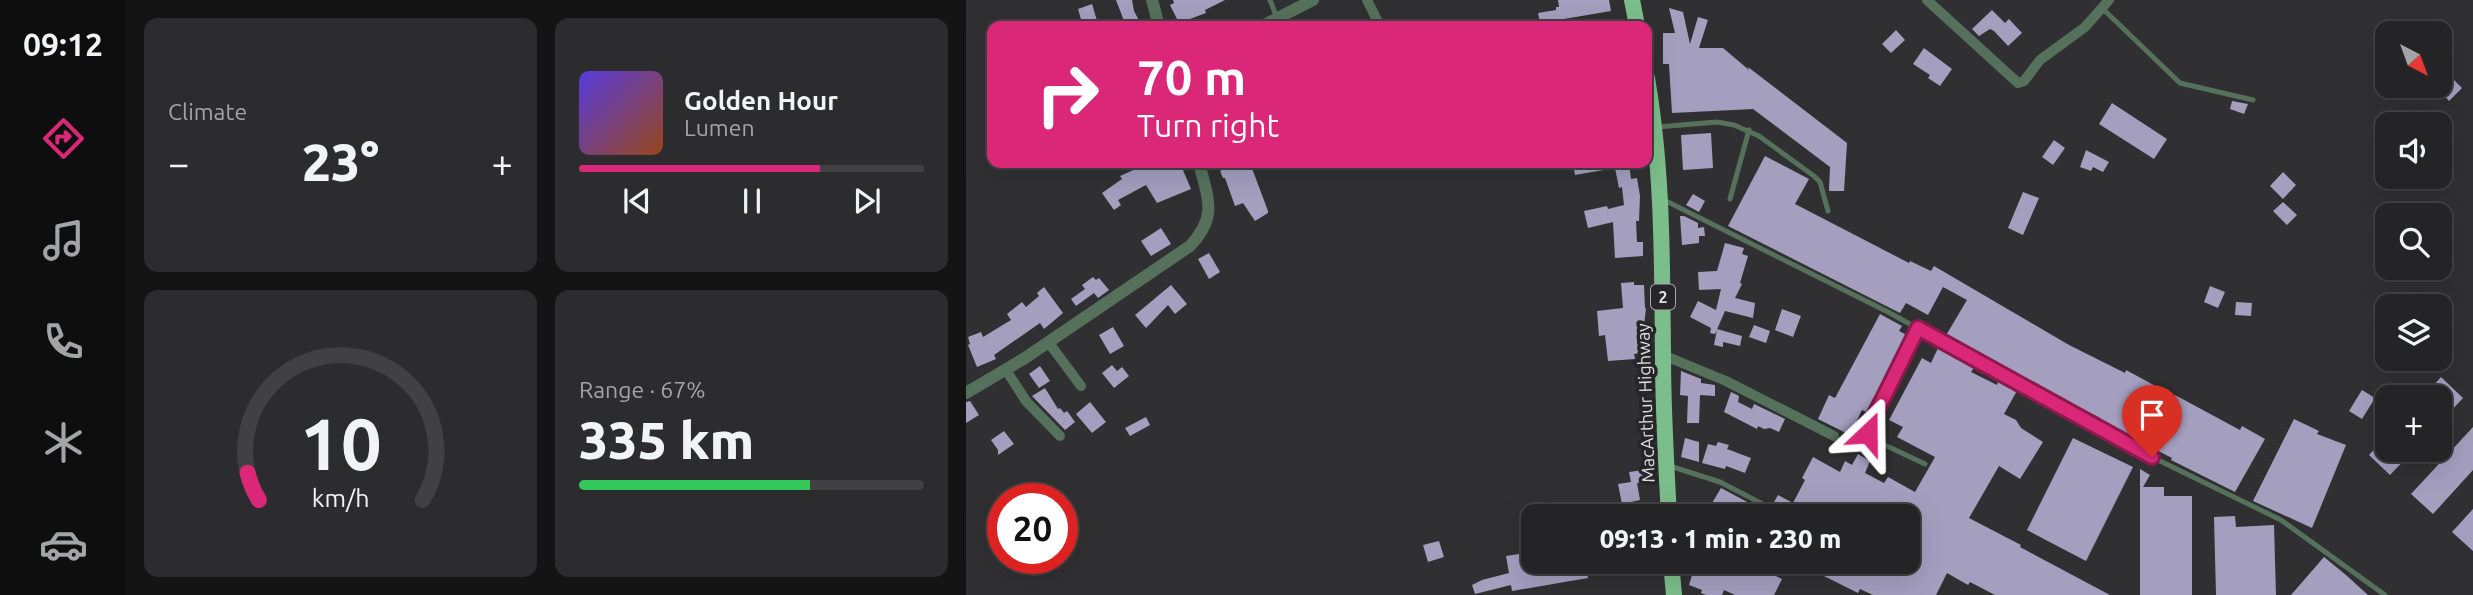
<!DOCTYPE html>
<html lang="en">
<head>
<meta charset="utf-8">
<style>
  body { margin:0; font-family:Ubuntu,sans-serif; background:#2c2c2e; color:#f1f3f6; height:100vh; display:flex; flex-direction:column; font-size:26px; white-space:nowrap }
  * { box-sizing:border-box; margin:0 }
  p { font-size:23px; color:#a3a4a7 }
  .icon { flex:none; width:38px; height:38px; fill:none; stroke:currentColor; stroke-width:2; stroke-linecap:round; stroke-linejoin:round }
  .map { position:relative; flex:1; overflow:hidden }
  .drawer { display:flex; flex-direction:column; gap:18px; padding:18px; background:#141415; width:840px }
  .drawer>* { flex:none }
  .guide { position:absolute; left:21px; top:21px; width:665px; height:147px; border-radius:14px; box-shadow:0 7px 28px #0002,0 0 0 2px #414143; background:#db2777; color:#fff; overflow:hidden }
  .needle { width:46px; rotate:139deg }
  .buttons { position:absolute; left:1409px; top:21px; display:grid; gap:14px }
  .buttons a { display:grid; place-items:center; width:77px; height:77px; border-radius:14px; background:#242426; box-shadow:0 7px 28px #0002,0 0 0 2px #414143; font-size:35px }
  .speed { position:absolute; left:21px; top:483px; display:flex; gap:14px; font-size:35px; font-weight:700; text-align:center }
  .speed>* { display:grid; place-content:center; width:91px; height:91px; border-radius:50%; background:#242426; box-shadow:0 7px 28px #0002,0 0 0 2px #414143; line-height:1 }
  .speed .limit { border:10px solid #d22; background:#fff; color:#111 }
  .pin { position:absolute; display:grid; place-items:center; width:60px; height:60px; color:#fff; margin:-72px -30px; border-radius:50% 50% 50% 0; rotate:-45deg; box-shadow:0 0 7px #0007 }
  .pin .icon { rotate:45deg }
  .me { position:absolute; width:77px; margin:-38px; rotate:23deg; stroke-linejoin:round; filter:drop-shadow(0 0 5px #0008) }
  .turn { display:flex; align-items:center; gap:24px; height:147px; padding:0 35px; font-size:32px }
  .turn .icon { width:91px; height:91px; stroke-width:2.5 }
  .turn b { display:block; font-size:49px; line-height:60px }
  .big { font-size:52px; font-weight:800; line-height:1.1 }
  .drawer .card { flex:1; display:flex; flex-direction:column; justify-content:center; gap:10px; min-width:0; padding:0 24px; border-radius:14px; background:#2c2c2e }
  .drawer .dial { align-items:center; gap:0 }
  .dial svg { height:182px; overflow:visible; fill:none; stroke:#414143; stroke-width:7; stroke-linecap:round; text-anchor:middle }
  .dial text { fill:#f1f3f6; stroke:none }
  .song { display:flex; align-items:center; gap:21px }
  .cover { width:84px; height:84px; border-radius:10px; background:linear-gradient(135deg,hsl(250 70% 55%),hsl(20 70% 35%)) }
  .played { height:7px; border-radius:4px; background:linear-gradient(90deg,#db2777 70%,#414143 70%) }
  .keys { display:flex; justify-content:space-around; direction:ltr }
  .heat { display:flex; justify-content:space-between; align-items:center; font-size:38px; direction:ltr }
  .charge { height:10px; border-radius:5px; background:linear-gradient(90deg,#34c759 67%,#414143 0) }
  .drawer .tiles { flex:1; display:grid; gap:18px; grid-template-columns:repeat(2,1fr) }
  .trip { position:absolute; left:555px; top:504px; width:399px; height:70px; border-radius:14px; background:#242426; box-shadow:0 7px 28px #0002,0 0 0 2px #414143; font-weight:800; line-height:70px; text-align:center }
  main { display:flex; flex:1; min-height:0 }
  .tabs { display:flex; flex-direction:column; width:126px; justify-content:space-around; align-items:center; background:#0e0e0f; color:#a3a4a7 }
  .tabs .icon { width:49px; height:49px }
  .tabs .on { color:#db2777 }
  .tabs b { font-size:32px; color:#f1f3f6 }
  .map>svg:first-child { display:block }
  .building { fill:#a49ebf }
  .lines { fill:none; stroke-linecap:round; stroke-linejoin:round }
  .service { stroke:#55715b; stroke-width:5 }
  .minor { stroke:#55715b; stroke-width:10 }
  .tertiary { stroke:#55715b; stroke-width:12 }
  .trunk { stroke:#7cbe8b; stroke-width:16 }
  .route-casing { stroke:#8e194d; stroke-width:18 }
  .route { stroke:#db2777; stroke-width:12 }
  .labels { text-anchor:middle; stroke-width:7; stroke-linejoin:round; paint-order:stroke }
  .shield { fill:#262629; stroke:#a8a7aa; stroke-width:2 }
  .shield-label { font-size:16px; font-weight:bold; fill:#dfdee1 }
  .street-label { font-size:18px; fill:#dfdee1; stroke:#262629 }
</style>
</head>
<body>
<main>
<nav class="tabs">
<b>09:12</b>
<svg class="icon on" aria-label="directions" viewBox="0 0 24 24"><path d="M12 3l9 9-9 9-9-9zM9 14v-3h6M13 9l2 2-2 2"/></svg>
<svg class="icon" aria-label="music" viewBox="0 0 24 24"><path d="M9 18V5l10-2v13"/><circle cx="6" cy="18" r="3"/><circle cx="16" cy="16" r="3"/></svg>
<svg class="icon" aria-label="phone" viewBox="0 0 24 24"><path d="M5 4h4l2 5-3 2q2 4 5 5l2-3 5 2v4C11 20 4 13 5 4z"/></svg>
<svg class="icon" aria-label="climate" viewBox="0 0 24 24"><path d="M12 3v18M4 7l16 10M4 17L20 7"/></svg>
<svg class="icon" aria-label="car" viewBox="0 0 24 24"><path d="M5 17H2v-5l4-1 3-4h7l3 4 3 1v5h-3M9 17h6M6 11h13"/><circle cx="7" cy="17" r="2"/><circle cx="17" cy="17" r="2"/></svg>
</nav>
<section class="drawer">
<div class="tiles">
<div class="card"><p>Climate</p>
<div class="heat"><a>−</a><b class="big">23°</b><a>+</a></div>
</div>
<div class="card">
<div class="song"><i class="cover"></i><div><b>Golden Hour</b><p>Lumen</p></div></div>
<div class="played"></div>
<div class="keys"><svg class="icon" aria-label="previous" viewBox="0 0 24 24"><path d="M18 5L8 12l10 7zM5 5v14"/></svg><svg class="icon" aria-label="pause" viewBox="0 0 24 24"><path d="M8 5v14M16 5v14"/></svg><svg class="icon" aria-label="next" viewBox="0 0 24 24"><path d="M6 5l10 7-10 7zM19 5v14"/></svg></div>
</div>
<div class="card dial"><svg viewBox="0 0 100 80">
<path d="M14 69A42 42 0 1 1 86 69"/>
<path d="M14 69A42 42 0 0 1 9 57" stroke="#db2777"/>
<text x="50" y="56" font-size="32" font-weight="700">10</text>
<text x="50" y="72" font-size="11">km/h</text>
</svg></div>
<div class="card"><p>Range · 67%</p><b class="big">335 km</b><div class="charge"></div></div>
</div>
</section>
<div class="map">
<svg width="1507" height="595" viewBox="0 0 1507 595">
  <rect width="100%" height="100%" fill="#303033"/>
  <path class="building" d="M150 0H166L168 11 176 26H160Z
    M207 0H259L239 10 240 13 213 23 204 5 208 3Z
    M592 0H643L645 11 574 23 572 13 590 10V7H593Z
    M126 4 132 24 117 26 112 9Z
    M703 8 717 12 724 44 732 17 742 20 733 48H757L783 70 782 67 881 143 878 191H863L864 167 787 109 706 113 703 64H697V33H709Z
    M1026 10 1039 23 1043 19 1056 33 1042 46 1028 31 1024 29 1013 36 1006 29Z
    M930 30 939 40 925 53 916 44Z
    M958 48 986 69 974 86 962 78 964 75 947 64Z
    M1474 66 1496 88 1483 101 1474 91Z
    M1266 101 1282 104 1278 114 1264 109Z
    M1146 103 1201 139 1188 159 1133 124Z
    M745 133 747 168 717 170 715 135Z
    M1088 140 1099 148 1087 165 1076 157Z
    M1120 150 1143 162 1137 172 1127 167 1125 171 1114 167Z
    M799 156 843 179 829 204 943 263 944 261 965 271 968 266 1103 345 1159 373 1160 370 1208 396 1209 395 1274 430 1276 426 1299 439 1269 492 1205 460 1206 458 1133 421 1134 418 1057 380 979 337 1001 300 977 287 962 315 940 303 934 313 762 226Z
    M183 163H214L225 189 191 203 180 185 152 200 155 205 148 210 136 193 156 179 154 176Z
    M271 163H284L302 211V213L289 221 277 203 269 206 259 178H257L254 171Z
    M607 163H663L665 179 671 178 674 196 673 221H670L671 242H677V256L649 258 647 222 622 228 618 211 641 206 642 209 658 205 656 187 653 188 649 168 609 175Z
    M1317 172 1330 185 1317 199 1304 186Z
    M1057 192 1073 198 1057 235 1042 228Z
    M727 194 739 201 733 212 720 205Z
    M1317 202 1331 215 1321 225 1307 211Z
    M714 216H718L732 223V228L738 227 739 236H733V243L716 245Z
    M195 228 205 244 185 256 175 241Z
    M759 243 778 248 776 254 782 256 774 283 776 284 769 298 789 303 787 318 759 311 749 334 744 333 745 328 724 317 732 301 750 310 755 289 733 290 732 272 751 271Z
    M243 253 254 272 243 279 232 259Z
    M127 277 130 280 133 278 143 290 132 298 128 293 110 306 105 299 119 289 116 285Z
    M668 282V285H678L679 308H680L678 326H675V353L668 354 669 359 642 361 639 335 633 336 631 311 657 308 655 283Z
    M205 285 221 304 209 314 202 305 180 328 169 315Z
    M1244 286 1259 292 1252 308 1238 302Z
    M78 287 97 313 78 329 74 323 28 355 30 359 11 367 2 345 4 344 2 337 15 332 17 337 45 320 41 314 56 302 60 307 73 296 71 293Z
    M1270 302 1286 303 1285 316 1269 315Z
    M816 309 835 316 827 337 809 330Z
    M914 314 936 326 933 331 941 335 900 412 896 410 884 435 852 419 863 395 869 398Z
    M788 325 804 331 800 343 783 337Z
    M147 327 158 346 144 354 133 335Z
    M751 329 776 336 774 346 757 342V347L748 345Z
    M973 346 1009 366 1005 372 1031 385 1033 379 1052 389 1038 414 1050 420 1055 428 1077 442 1054 479 1033 466 1003 518 1055 545 1054 547 1144 595H1029L1004 582 1002 585 981 573 970 595H907L894 589 892 593 830 562H902L911 566 913 562H942V516H826L822 511 807 504 812 495 827 503 839 480 836 478 847 457 874 472 879 461 886 465 892 454 904 461 899 473 918 483 922 477 949 492 969 457 931 437 937 427 923 420 956 358 965 363Z
    M146 365 151 371 156 367 163 376 148 388 136 373Z
    M74 366 84 381 73 388 63 374Z
    M715 371 735 379V383L749 385V396L734 395 733 423H721L722 396 714 395Z
    M1475 377 1497 398 1474 423V397H1457Z
    M79 388 92 409 94 408 98 413 101 411 109 422 99 430 66 396Z
    M1396 390 1409 398 1396 419 1383 411Z
    M765 392 773 396 772 402 786 409 788 404 819 419 813 432 804 428 798 429 792 426 791 429 758 412Z
    M4 401 13 415 0 423V402Z
    M124 402 140 422 126 433 110 414Z
    M180 417 184 425 164 436 159 428Z
    M1328 419 1353 431 1351 434 1380 445 1346 528 1287 501Z
    M1507 427V470L1467 514 1445 494Z
    M38 431 48 444 32 455V450L25 440Z
    M1421 435V450H1448L1424 475 1403 455Z
    M719 438 733 442V462L715 457Z
    M1107 438 1167 467 1120 561 1061 530Z
    M752 442 763 445 761 449 785 458 779 473 760 466 759 469 736 463 742 444 750 446Z
    M684 469 685 481 671 483 674 500 656 504 652 484 665 482 663 472Z
    M1174 469 1184 475 1177 487H1198V496H1226V595H1174Z
    M755 488 785 504 778 516H756L743 508Z
    M1507 509V551L1486 532Z
    M1269 516 1270 527 1308 525 1310 595H1250L1248 517Z
    M473 541 478 557 462 562 457 545Z
    M560 553 563 567 591 562H620L622 578 546 591 545 585 509 594 506 585 516 580 543 573 540 556Z
    M1358 557 1380 575 1402 595H1325Z
    M730 562 740 566V562H768L769 568H792L816 579 808 595H769L758 590 756 595H740L735 593 736 590 723 585Z"/>
  <g class="lines">
    <path class="service" d="M304 0 311 18
      M1136 8 1214 83 1287 100
      M691 127 751 122 768 125 793 136 848 176 854 182 862 211
      M696 199 922 312 1186 457 1315 520 1419 595
      M764 199 783 130
      M952 328 903 427 902 433 906 439 959 464
      M704 466 754 482 820 516"/>
    <path class="minor" d="M401 0 411 20
      M961 0 1052 83 1058 81 1074 60 1119 27 1143 0
      M83 343 115 386
      M697 355 760 381 868 436
      M40 370 60 401 94 436"/>
    <path class="tertiary" d="M186 0 193 26
      M296 26 347 0
      M0 393 59 358 224 246C252 216 242 199 233 163"/>
    <path class="trunk" d="M666 0 671 26
      M681 78C697 170 696 263 697 356 697 409 700 463 703 516
      M705 562 708 595"/>
  </g>
  <g class="lines">
    <g class="route-casing">
      <path id="route" d="M902 433 903 427 952 328 1186 457"/>
    </g>
    <use href="#route" class="route"/>
  </g>
  <g class="labels">
    <rect class="shield" x="685" y="284.5" width="24" height="25" rx="5"/>
    <g class="shield-label">
      <text x="697" y="303">2</text>
    </g>
    <g class="street-label">
      <text transform="translate(680 403) rotate(-92)" y="6">MacArthur Highway</text>
    </g>
  </g>
</svg>
<div class="buttons">
<a><svg class="needle" viewBox="-14 -14 28 28"><path d="M0-13l5 13h-10z" fill="#e53935"/><path d="M0 13l5-13h-10z" fill="#a3a4a7"/></svg></a>
<a><svg class="icon" aria-label="sound" viewBox="0 0 24 24"><path d="M4 9h4l5-4v14l-5-4H4zM17 9q2 3 0 6"/></svg></a>
<a><svg class="icon" aria-label="search" viewBox="0 0 24 24"><circle cx="10" cy="10" r="6"/><path d="M15 15l6 6"/></svg></a>
<a><svg class="icon" aria-label="layers" viewBox="0 0 24 24"><path d="M12 4l9 5-9 5-9-5zM3 14l9 5 9-5"/></svg></a>
<a>+</a>
</div>
<div class="speed"><div class="limit">20</div></div>
<div class="pin" style="left:1186px;top:457px;background:#d93025"><svg class="icon" aria-label="arrive" viewBox="0 0 24 24"><path d="M6 21V4h12l-3 4 3 4H6"/></svg></div>
<svg class="me" style="left:902px;top:433px" viewBox="-20 -20 40 40"><path d="M0-17L14 15 0 8-14 15z" fill="#db2777" stroke="#fff" stroke-width="4"/></svg>
<div class="trip">09:13 · 1 min · 230 m</div>
<div class="guide">
<div class="turn"><svg class="icon" aria-label="right" viewBox="0 0 24 24"><path d="M7 20v-9h11M14 6l5 5-5 5"/></svg><div><b>70 m</b>Turn right</div></div>
</div>
</div>
</main>
</body>
</html>
